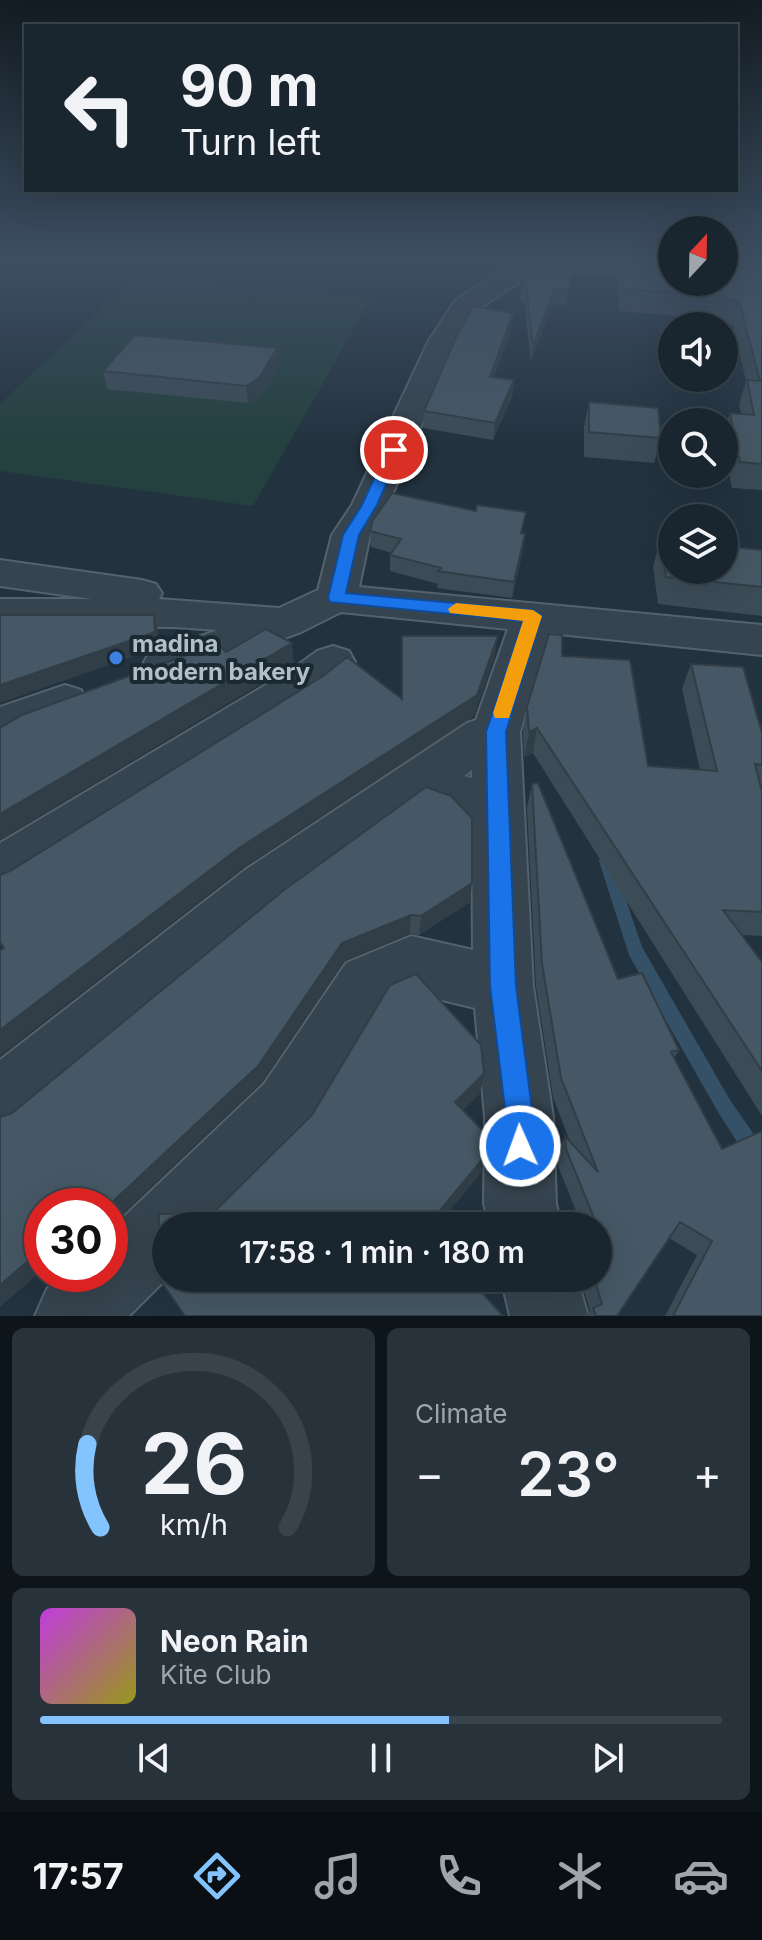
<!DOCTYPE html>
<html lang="en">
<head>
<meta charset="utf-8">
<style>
  body { margin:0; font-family:Inter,sans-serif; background:#27323b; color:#f1f3f6; height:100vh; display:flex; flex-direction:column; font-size:30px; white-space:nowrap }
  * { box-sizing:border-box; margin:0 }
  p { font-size:26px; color:#9fa5aa }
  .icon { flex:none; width:44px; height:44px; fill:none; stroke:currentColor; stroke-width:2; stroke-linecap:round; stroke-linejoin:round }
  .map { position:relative; height:1316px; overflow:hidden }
  .drawer { display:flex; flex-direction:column; gap:12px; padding:12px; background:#0e151a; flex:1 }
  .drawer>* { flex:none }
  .top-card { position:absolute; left:24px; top:24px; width:714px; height:168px; border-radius:0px; box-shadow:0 8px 32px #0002,0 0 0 2px #38434b; background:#1a262f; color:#f1f3f6; overflow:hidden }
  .needle { width:52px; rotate:22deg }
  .controls { position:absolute; left:658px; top:216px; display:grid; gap:16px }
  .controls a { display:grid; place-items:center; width:80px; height:80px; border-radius:50%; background:#1a262f; box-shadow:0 8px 32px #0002,0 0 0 2px #38434b; font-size:40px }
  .speed { position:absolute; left:24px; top:1188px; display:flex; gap:16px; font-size:40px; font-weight:700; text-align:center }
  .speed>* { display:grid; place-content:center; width:104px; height:104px; border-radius:50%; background:#1a262f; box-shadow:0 8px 32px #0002,0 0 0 2px #38434b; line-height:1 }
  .speed .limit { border:12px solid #d22; background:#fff; color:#111 }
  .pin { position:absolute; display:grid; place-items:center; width:68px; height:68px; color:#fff; margin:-34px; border:4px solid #fff; border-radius:50%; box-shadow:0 2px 8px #0007 }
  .me { position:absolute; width:88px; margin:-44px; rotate:358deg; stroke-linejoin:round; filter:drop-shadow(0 0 6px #0008) }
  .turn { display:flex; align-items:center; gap:28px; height:168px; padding:0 24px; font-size:36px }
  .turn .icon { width:104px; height:104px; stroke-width:2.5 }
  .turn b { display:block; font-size:56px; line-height:68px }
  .big { font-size:60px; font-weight:600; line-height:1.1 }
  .drawer .tile { flex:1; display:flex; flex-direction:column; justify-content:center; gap:12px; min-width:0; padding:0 28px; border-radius:12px; background:#27323b }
  .drawer .dial { align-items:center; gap:0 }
  .dial svg { height:208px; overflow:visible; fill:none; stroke:#38434b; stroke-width:7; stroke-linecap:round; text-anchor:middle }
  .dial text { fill:#f1f3f6; stroke:none }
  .song { display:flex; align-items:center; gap:24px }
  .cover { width:96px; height:96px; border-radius:12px; background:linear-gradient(135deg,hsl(290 70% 55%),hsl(60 70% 35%)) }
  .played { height:8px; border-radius:4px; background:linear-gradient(90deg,#83c4fe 60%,#38434b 60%) }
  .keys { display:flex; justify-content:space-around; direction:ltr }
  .heat { display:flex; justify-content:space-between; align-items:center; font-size:44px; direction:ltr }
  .drawer .tiles { flex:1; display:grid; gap:12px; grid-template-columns:1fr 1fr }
  .tile:last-child { grid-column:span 2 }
  .trip { position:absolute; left:152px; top:1212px; width:460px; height:80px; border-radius:40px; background:#1a262f; box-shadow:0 8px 32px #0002,0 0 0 2px #38434b; font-weight:600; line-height:80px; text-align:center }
  .tabs { display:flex; height:128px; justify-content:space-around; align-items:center; background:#0a0f13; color:#9fa5aa }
  .tabs .icon { width:56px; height:56px }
  .tabs .on { color:#83c4fe }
  .tabs b { font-size:36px; color:#f1f3f6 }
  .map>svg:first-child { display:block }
  .green { fill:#24403f }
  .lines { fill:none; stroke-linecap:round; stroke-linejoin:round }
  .stream { fill:#355167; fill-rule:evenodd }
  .street-casing { stroke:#54626d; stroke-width:4 }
  .street { fill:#36444f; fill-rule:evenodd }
  .wall { fill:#3c4c57 }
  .shaded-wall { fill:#313e47 }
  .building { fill:#465865; stroke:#313e47; stroke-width:2 }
  .route { fill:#1a73e8; stroke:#114b97; stroke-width:2 }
  .slow { fill:#f59e0b }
  .shop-dot { fill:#3f7fe0; stroke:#1b2933; stroke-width:3 }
  .labels { text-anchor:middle; stroke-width:8; stroke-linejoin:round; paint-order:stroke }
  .poi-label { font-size:24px; font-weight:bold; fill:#b2bfca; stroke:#1b2933; text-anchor:start }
</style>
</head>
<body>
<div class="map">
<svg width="762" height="1316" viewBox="0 0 762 1316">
  <rect width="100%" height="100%" fill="#22323f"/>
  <path class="green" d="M138 275 372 297 253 506 0 471V404Z"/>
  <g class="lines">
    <path class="stream" d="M606 855 611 856 613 861 642 947 730 1100 762 1146V1172L755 1170 718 1112 629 955 599 861 601 856Z"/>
    <g class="street-casing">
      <path id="street" d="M499 261H523L524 265 549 261H672V275L565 272 520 281 474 312 456 342 388 505 370 535 359 587 762 625V655L549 633 520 732 533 986 553 1117 556 1204 562 1226H490L484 1204 485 1117 475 1008 413 993 388 1005 312 1132 219 1226H166L167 1278 129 1316H35L47 1289 63 1274H110V1230L264 1084 346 963 411 936 473 950 472 820 424 804 285 906 23 1125 0 1135V1060L245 870 467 723 476 720 508 629 341 612 301 632 164 682 148 677 142 666 148 655 218 630 174 627H0V599H92L0 586V560L142 580 156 584 162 593 159 599 279 608 318 590 332 535 352 505 428 342 455 301 500 271ZM472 770V778L464 776Z
        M333 646 349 651 355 662 349 673 323 694 19 888 0 895V843L291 670 317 651Z
        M65 685 81 690 88 702 81 714 0 743V707Z
        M501 1278H577L588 1316H510Z"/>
    </g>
    <use href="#street" class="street"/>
  </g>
  <path class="wall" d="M574 261 566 305 552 304 531 362 524 301H520L524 268Z
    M621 261H672L762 265V490L732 488 724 448V432L730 413 741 414 739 405 746 381 733 324 719 323V319L619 311 618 276Z
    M511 329 494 377 514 380 512 397 493 440 423 428 424 411Z
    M277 348 279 366 261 396 248 403 107 389 103 371Z
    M589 402 661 438 654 463 584 457V427Z
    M370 531 525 534 523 550 512 598 437 588 438 584 390 571V555L392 553 371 547Z
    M660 540 762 550V616L658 604 653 567Z
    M562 656 648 766 700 770 682 689 691 664 762 733V784L761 787 762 792V936L742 935 762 962V1116L533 753 524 757 523 732 527 707Z
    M532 784 618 979 679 1050 674 1058 722 1149 762 1316H665L697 1255 669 1238 617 1316H585L590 1311 580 1278H598V1226H582L558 1166 557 1154 565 1136 570 1142 553 1097 536 986 527 808Z
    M284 890 470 902 419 935 410 933 344 961 262 1082 110 1206 12 1113Z
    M541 1214 578 1226H535Z"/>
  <path class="shaded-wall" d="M554 289 552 304 531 362 533 346Z
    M513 313 511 329 489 393 490 377Z
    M277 348 279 366 261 396 248 403 246 386Z
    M514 380 512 397 493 440 495 423Z
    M525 534 523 550 512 598 514 582Z
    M154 615 158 630V648L0 703V685Z
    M498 636 495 657 474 716 243 868 0 1056V1030Z
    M292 643 294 664 0 840V814Z
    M537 728 533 753 524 757 529 732Z
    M472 883 470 902 419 935 421 916Z
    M411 915 410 933 344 961 262 1082 110 1226V1206H108L342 943Z
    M484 1074 480 1094 452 1121 455 1102Z
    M486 1155 481 1173 437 1226H427Z
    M42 1249V1271L0 1307V1285Z"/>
  <path class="building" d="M574 261 569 290 554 289 533 346 526 287 522 286 525 282 524 268Z
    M622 261H672V282H724V261L762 265V464L740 462 730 413 754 415 747 380 760 381 739 301 726 300 725 296 623 289Z
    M473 306 513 313 490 377 514 380 495 423 424 411 457 335Z
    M135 335 277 348 259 378 246 386 103 371Z
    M589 402 658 408 661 438 589 432Z
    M392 493 476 511 477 505 526 512 521 533 525 534 514 582 438 571 441 568 390 555 401 539 370 531 373 520Z
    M660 540 672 541V570H724V546L762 550V587L666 577Z
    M0 615H154L155 632 0 685Z
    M266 629 292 643 0 814V728L22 715 217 644 226 652Z
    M549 634 562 635V656L630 660 648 766 717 771 691 664 743 667 762 733V765L755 764 762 792V912L723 910 762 962V1071L537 728 529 732 527 707Z
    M402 636H498L477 695 239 848 0 1030V950L4 948 0 942V875L10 871 323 676 347 657 402 699Z
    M538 783 618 979 642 973 679 1050 671 1052 722 1149 762 1131V1316H673L712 1241 680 1222 617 1316H596L593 1308 602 1304 594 1278H598V1246L611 1260 566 1149 565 1136 598 1172 561 1078 542 964 532 784Z
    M426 787 451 796 472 818V883L421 916 411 915 342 943 258 1066 108 1206H42V1249L0 1285V1117L12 1113 284 890Z
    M416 974 481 1045 484 1074 455 1102 486 1134V1155L427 1226H166V1278H469L503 1316H185L154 1271 159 1265V1214L213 1213 312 1115 390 985Z
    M541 1214H566L578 1226H546Z"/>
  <linearGradient id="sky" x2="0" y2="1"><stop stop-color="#131c23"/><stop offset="0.59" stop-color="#3e4f63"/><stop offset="1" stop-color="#3e4f63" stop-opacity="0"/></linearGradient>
  <rect width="762" height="445" fill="url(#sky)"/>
  <path class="route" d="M394 446 401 450 377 505 359 535 346 593 533 610 542 616 506 732 516 986 533 1117 534 1146 530 1156 520 1160 510 1156 506 1146V1117L490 986 486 732 523 621 330 602 328 598 343 535 362 505 387 450Z"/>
  <path class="slow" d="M456 603 533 610 542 616 509 718H495L493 713 523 621 450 613 448 609Z"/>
  <circle class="shop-dot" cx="116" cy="658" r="8"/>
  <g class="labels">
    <g class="poi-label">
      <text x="132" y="652">madina<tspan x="132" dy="28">modern bakery</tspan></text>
    </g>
  </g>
</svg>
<div class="controls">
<a><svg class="needle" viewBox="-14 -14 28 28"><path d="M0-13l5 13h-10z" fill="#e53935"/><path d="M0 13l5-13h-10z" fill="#9fa5aa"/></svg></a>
<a><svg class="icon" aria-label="sound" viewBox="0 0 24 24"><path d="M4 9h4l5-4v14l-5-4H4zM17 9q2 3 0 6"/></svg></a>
<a><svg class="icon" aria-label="search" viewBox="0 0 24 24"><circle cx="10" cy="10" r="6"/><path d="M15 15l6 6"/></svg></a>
<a><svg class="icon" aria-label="layers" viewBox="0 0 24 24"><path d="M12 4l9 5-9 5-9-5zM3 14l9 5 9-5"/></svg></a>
</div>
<div class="speed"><div class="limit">30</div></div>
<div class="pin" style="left:394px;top:450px;background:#d93025"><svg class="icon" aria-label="arrive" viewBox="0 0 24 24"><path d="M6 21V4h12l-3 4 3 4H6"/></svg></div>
<svg class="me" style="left:520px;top:1146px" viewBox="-20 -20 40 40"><circle r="17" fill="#1a73e8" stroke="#fff" stroke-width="3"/><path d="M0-11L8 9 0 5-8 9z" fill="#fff"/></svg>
<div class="trip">17:58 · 1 min · 180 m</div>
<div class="top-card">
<div class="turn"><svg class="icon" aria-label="left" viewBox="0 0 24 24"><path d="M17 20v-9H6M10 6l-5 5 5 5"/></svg><div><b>90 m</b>Turn left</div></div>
</div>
</div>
<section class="drawer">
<div class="tiles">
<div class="tile dial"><svg viewBox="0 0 100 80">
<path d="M14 69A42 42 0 1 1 86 69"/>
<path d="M14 69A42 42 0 0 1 9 37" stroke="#83c4fe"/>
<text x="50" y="56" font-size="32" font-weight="700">26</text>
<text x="50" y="72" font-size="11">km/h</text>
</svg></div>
<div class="tile"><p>Climate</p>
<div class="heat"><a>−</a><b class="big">23°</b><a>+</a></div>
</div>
<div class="tile">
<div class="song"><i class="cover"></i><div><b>Neon Rain</b><p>Kite Club</p></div></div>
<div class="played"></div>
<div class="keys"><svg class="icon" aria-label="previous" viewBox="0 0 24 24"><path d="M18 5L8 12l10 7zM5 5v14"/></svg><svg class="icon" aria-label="pause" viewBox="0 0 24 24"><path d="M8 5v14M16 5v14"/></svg><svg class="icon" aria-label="next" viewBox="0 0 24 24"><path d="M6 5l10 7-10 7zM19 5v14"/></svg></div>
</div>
</div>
</section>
<nav class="tabs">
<b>17:57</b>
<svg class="icon on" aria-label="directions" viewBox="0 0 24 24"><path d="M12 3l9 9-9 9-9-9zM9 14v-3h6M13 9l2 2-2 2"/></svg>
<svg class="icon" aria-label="music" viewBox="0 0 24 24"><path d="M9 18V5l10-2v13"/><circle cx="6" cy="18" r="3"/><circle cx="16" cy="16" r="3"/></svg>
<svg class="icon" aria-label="phone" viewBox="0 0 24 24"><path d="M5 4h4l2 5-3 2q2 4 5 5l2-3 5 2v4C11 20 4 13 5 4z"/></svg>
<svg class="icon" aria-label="climate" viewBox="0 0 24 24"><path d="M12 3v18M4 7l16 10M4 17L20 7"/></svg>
<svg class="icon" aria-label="car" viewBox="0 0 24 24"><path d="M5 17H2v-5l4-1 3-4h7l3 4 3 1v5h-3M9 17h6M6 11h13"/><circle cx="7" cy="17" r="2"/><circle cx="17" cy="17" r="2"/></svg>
</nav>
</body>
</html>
